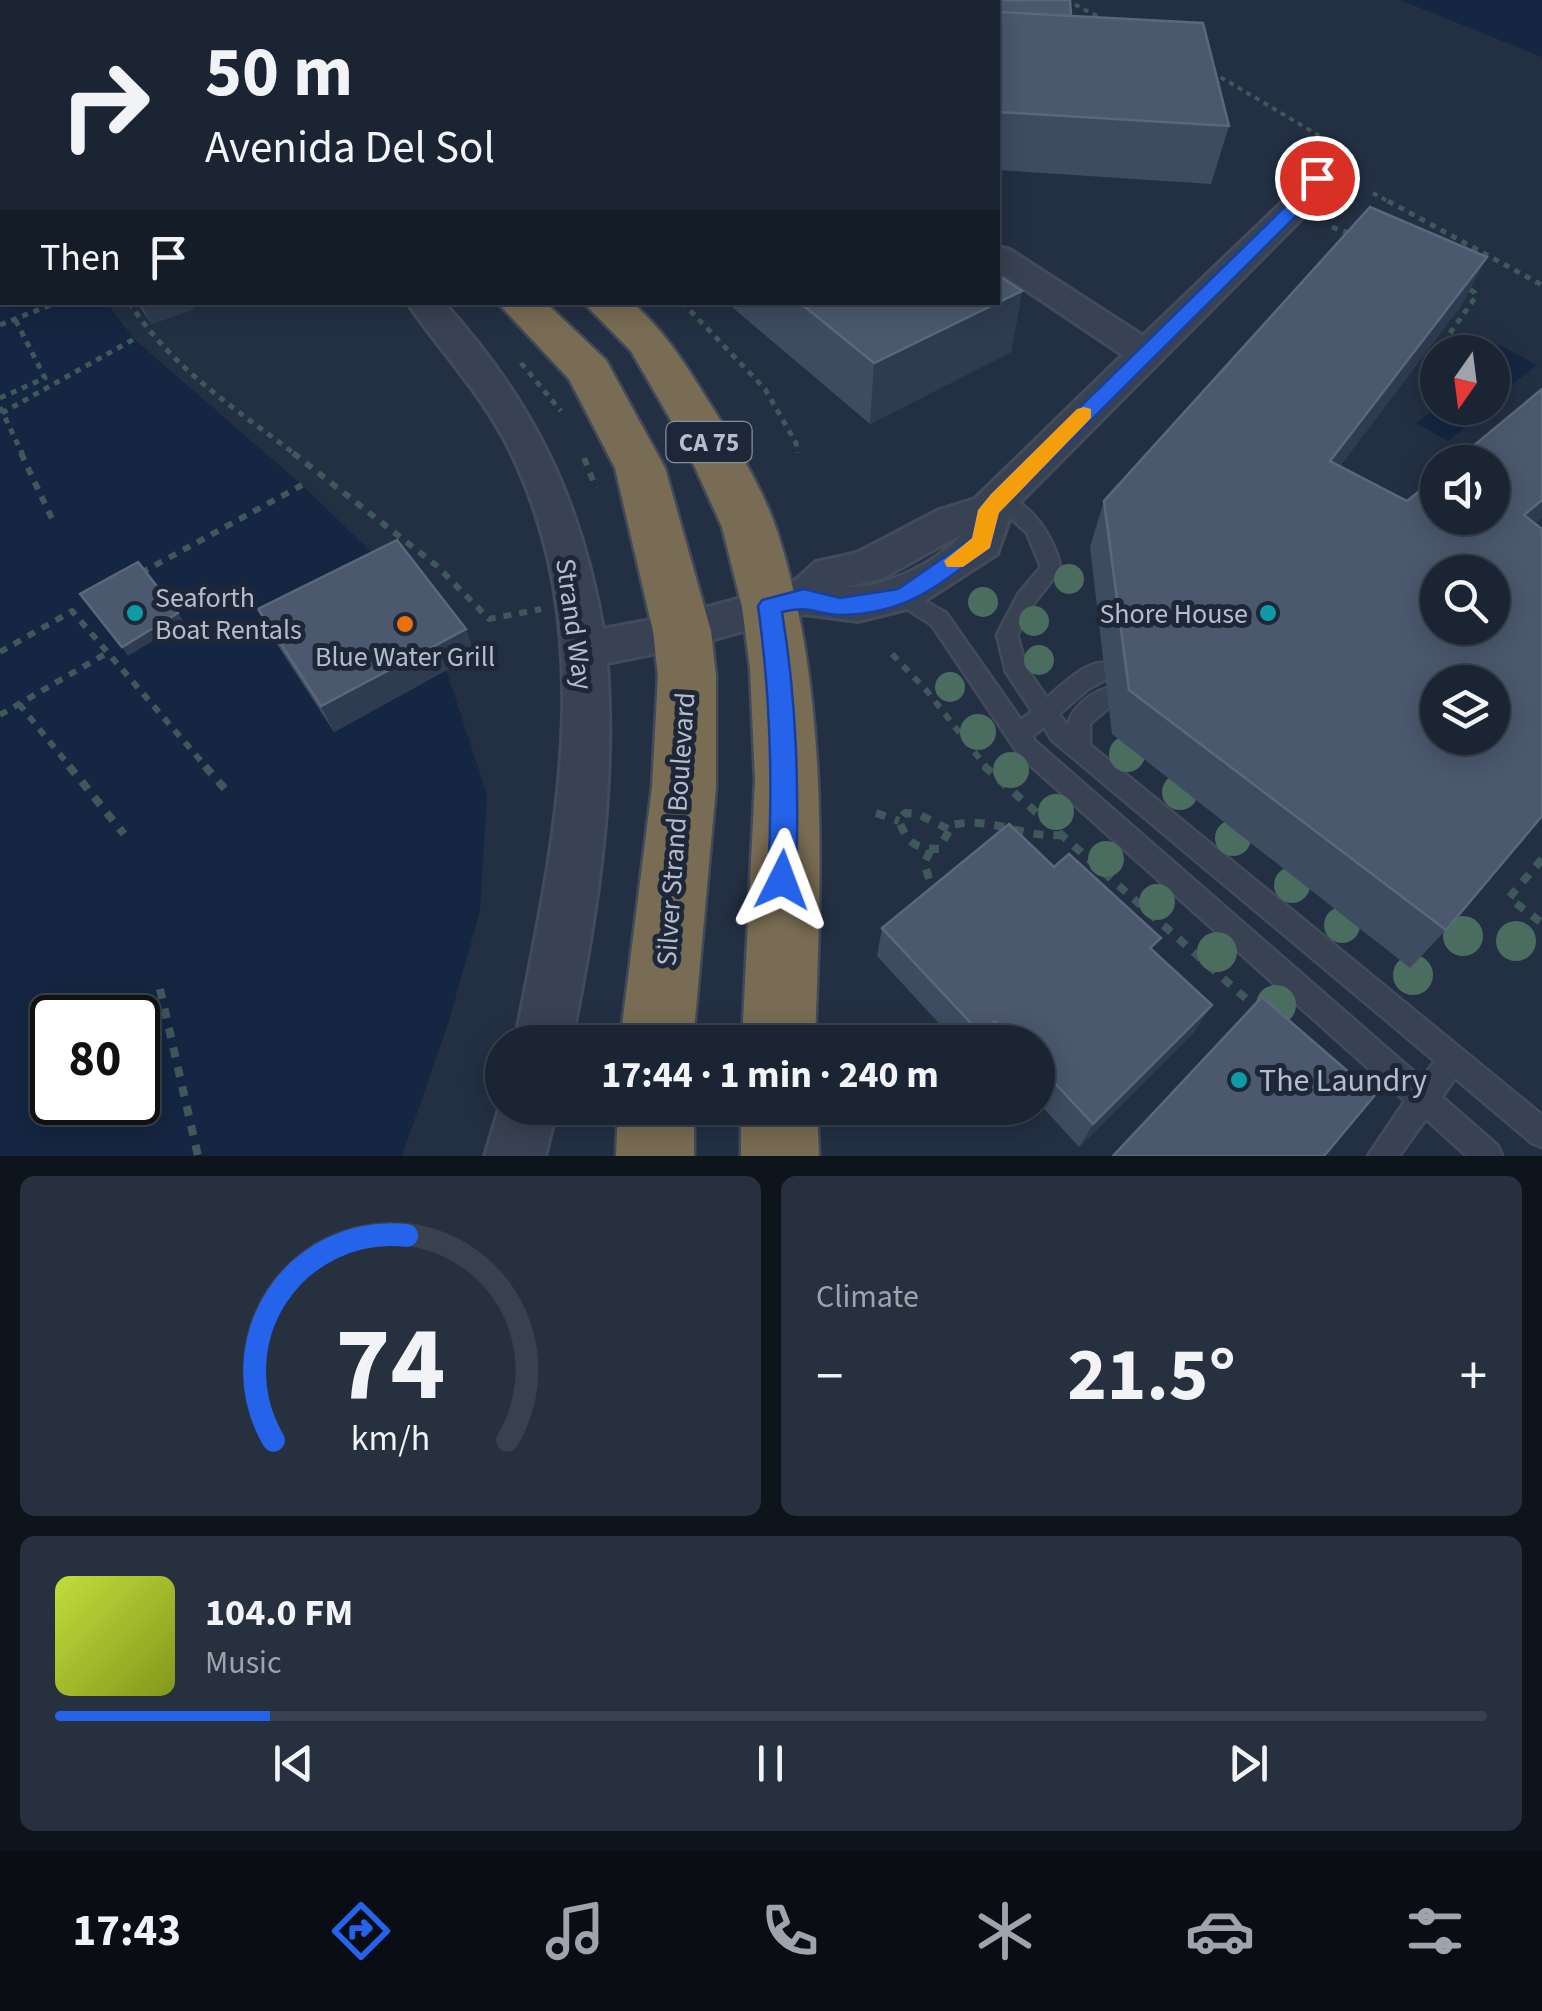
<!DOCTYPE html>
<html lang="en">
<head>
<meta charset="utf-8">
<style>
  body { margin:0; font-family:"Source Sans 3",sans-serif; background:#27303e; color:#f1f3f6; height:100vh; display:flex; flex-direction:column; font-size:38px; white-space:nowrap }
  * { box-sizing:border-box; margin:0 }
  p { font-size:32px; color:#9fa4ac }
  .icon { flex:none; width:55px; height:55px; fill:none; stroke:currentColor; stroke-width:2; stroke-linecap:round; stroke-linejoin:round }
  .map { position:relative; height:1156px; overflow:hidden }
  .panel { display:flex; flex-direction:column; gap:20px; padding:20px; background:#0e141c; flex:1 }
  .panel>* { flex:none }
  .banner { position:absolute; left:0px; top:0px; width:1000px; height:305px; box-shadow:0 5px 25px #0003,0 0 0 2px #38414d; background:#1a2432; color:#f1f3f6; overflow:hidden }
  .needle { width:65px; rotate:194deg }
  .buttons { position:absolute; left:1420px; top:335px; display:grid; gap:20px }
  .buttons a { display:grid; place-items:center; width:90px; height:90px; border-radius:50%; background:#1a2432; box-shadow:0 5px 25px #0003,0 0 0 2px #38414d; font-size:50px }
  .speed { position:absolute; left:30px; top:995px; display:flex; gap:20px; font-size:50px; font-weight:700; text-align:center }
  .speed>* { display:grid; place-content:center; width:130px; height:130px; border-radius:50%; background:#1a2432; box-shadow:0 5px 25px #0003,0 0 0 2px #38414d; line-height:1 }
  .speed .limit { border:5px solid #111; border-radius:15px; background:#fff; color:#111 }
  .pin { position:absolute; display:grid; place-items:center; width:85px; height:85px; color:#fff; margin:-42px; border:5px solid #fff; border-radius:50%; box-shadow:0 2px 10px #0007 }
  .me { position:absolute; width:110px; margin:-55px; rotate:3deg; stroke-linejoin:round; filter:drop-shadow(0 0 8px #0008) }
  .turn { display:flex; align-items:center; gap:35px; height:210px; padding:0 40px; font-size:45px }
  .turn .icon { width:130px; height:130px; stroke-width:2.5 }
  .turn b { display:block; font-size:70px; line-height:85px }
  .then { display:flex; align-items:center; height:95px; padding:0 40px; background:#0003; gap:20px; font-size:38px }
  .big { font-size:75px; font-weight:700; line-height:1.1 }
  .panel .tile { flex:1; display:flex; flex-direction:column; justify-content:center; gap:15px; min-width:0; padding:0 35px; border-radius:15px; background:#27303e }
  .panel .dial { align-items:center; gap:0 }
  .dial svg { height:260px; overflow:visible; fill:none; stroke:#38414d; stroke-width:7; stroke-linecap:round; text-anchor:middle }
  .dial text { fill:#f1f3f6; stroke:none }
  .song { display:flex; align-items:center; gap:30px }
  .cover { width:120px; height:120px; border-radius:15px; background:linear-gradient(135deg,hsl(70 70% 55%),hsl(70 70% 35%)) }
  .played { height:10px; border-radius:5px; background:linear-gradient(90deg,#2563eb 15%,#38414d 15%) }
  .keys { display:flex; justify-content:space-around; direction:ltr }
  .heat { display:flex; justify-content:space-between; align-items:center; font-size:55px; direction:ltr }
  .panel .tiles { flex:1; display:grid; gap:20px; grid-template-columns:1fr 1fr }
  .tile:last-child { grid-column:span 2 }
  .trip { position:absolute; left:485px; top:1025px; width:570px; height:100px; border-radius:50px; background:#1a2432; box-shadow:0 5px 25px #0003,0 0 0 2px #38414d; font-weight:700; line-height:100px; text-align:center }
  .menu { display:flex; height:160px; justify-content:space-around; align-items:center; background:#0a0e14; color:#9fa4ac }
  .menu .icon { width:70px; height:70px }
  .menu .active { color:#2563eb }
  .menu b { font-size:45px; color:#f1f3f6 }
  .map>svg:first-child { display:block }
  .water { fill:#152642; fill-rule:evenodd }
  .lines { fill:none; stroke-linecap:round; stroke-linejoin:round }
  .lane-casing { stroke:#424b5b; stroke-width:5 }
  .street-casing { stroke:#424b5b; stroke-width:6 }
  .highway-casing { stroke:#404a59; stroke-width:5 }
  .path-far3 { stroke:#3f585b; stroke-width:4; stroke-dasharray:5 5; stroke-linecap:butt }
  .path-far2 { stroke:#3f585b; stroke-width:5; stroke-dasharray:6 6; stroke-linecap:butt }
  .path-far1 { stroke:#3f585b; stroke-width:6; stroke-dasharray:8 8; stroke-linecap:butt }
  .path { stroke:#3f585b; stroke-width:8; stroke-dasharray:10 10; stroke-linecap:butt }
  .lane { fill:#384252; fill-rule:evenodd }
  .street { fill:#384252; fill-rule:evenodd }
  .highway { fill:#796c54; fill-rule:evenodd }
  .tree { fill:#4a6d60 }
  .wall { fill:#3e4c61 }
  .shaded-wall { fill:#2e3b50 }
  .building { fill:#4b586d; stroke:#5b687c; stroke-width:2.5; fill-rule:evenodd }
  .route { fill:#2563eb; stroke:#184099; stroke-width:2.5 }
  .slow { fill:#f59e0b }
  .culture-dot { fill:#0f9aa8; stroke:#1d2737; stroke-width:4 }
  .food-dot { fill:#e8710a; stroke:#1d2737; stroke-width:4 }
  .labels { text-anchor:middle; stroke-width:10; stroke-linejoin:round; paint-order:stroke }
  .shield { fill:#1d2737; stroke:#87909f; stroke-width:2.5 }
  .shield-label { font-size:25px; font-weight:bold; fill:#b5bdcc }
  .poi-label { font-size:28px; fill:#b5bdcc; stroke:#1d2737; text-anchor:start }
  .street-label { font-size:28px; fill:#b5bdcc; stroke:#1d2737 }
  .near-poi-label { font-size:32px; fill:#b5bdcc; stroke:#1d2737; text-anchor:start }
</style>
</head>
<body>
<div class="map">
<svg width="1542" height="1156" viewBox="0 0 1542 1156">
  <rect width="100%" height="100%" fill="#233043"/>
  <path class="water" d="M1400 0H1542V57Z
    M0 155 2 302 107 303 134 339 302 485 390 570 447 673 487 794 480 911 448 1024 402 1156H0ZM52 1018H138V1102H52Z
    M1498 344 1537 365 1506 389 1496 383 1493 385 1492 352H1487Z
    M1438 407V408H1481L1458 417 1469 424 1448 441 1416 423Z"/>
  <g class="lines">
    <g class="lane-casing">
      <path id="lane" d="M999 492C1033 505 1053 535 1061 569L1034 603 1017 635 1027 669 1047 698C1063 684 1089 657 1112 664L1115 670 1112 676 1088 689 1059 714 1068 726C1071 708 1089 694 1107 688L1115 691 1118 697C1113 707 1098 715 1090 724V745L1542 1115V1147L1532 1143 1455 1078 1442 1097 1498 1146 1502 1156H1467L1426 1119 1399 1156H1368L1405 1101 1020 756 932 625 896 602 893 597 896 592 903 589 946 613 1021 720 1032 711 1006 672 997 635 1019 593 1041 567 1027 533 990 499ZM1044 727 1052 740 1435 1061 1422 1079 1036 742 1032 737Z"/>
    </g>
    <g class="street-casing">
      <path id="street" d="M130 0H157L159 2H132Z
        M1317 168 1328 171 1332 177 1316 204 1013 509 997 554 915 607 858 621 804 614 682 648 607 663C616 791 597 917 571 1042H515C553 847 603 643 511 452 484 396 442 353 407 302H443C533 401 580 498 603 629L682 614 790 585 816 562 857 553 939 510 975 499 1123 355 998 271V247L1010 250 1143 336 1293 192 1306 171ZM964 533C935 564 886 589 843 587L881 579Z
        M502 1099V1108H557L545 1156H485Z"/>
    </g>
    <g class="highway-casing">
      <path id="highway" d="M194 0H228L229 2H195Z
        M263 0H297L298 2H264Z
        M497 302H545L606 360 665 468 711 631 716 676V787L693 1042H620L652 787 658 676 653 631 615 468 569 379Z
        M583 302H632C671 338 686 366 714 410 737 447 763 489 777 531 830 694 821 874 815 1042H742L755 780 750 669 742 607 722 527 684 443 631 351Z
        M618 1108H694V1156H616Z
        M741 1108H817L819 1156H741Z"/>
    </g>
    <path class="path-far3" d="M1066 0 1103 19
      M564 2 571 0
      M1212 72 1340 148
      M0 191 2 195
      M1373 193 1393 204"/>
    <path class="path-far2" d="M1388 201 1542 285
      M1332 227 1354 235
      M129 302C170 367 236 409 296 455
      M682 302 765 389 796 443 797 453
      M0 325 58 302
      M1450 333 1475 298V293L1465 286
      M521 363 561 411
      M0 398 45 378 15 319
      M0 407 23 455
      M2 413 134 339"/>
    <path class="path-far1" d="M21 453 55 525
      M293 453 437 566 489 619 541 609
      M584 458 596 488
      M141 573 302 485
      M0 652 72 611 207 768
      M892 654 927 691 987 768
      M19 704 71 768
      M0 715 107 653"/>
    <path class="path" d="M69 766 124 834
      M205 766 225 789
      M984 766 1260 1011
      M876 813 899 821
      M948 829 918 814 905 813 899 821C908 843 915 849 939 849L952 825C994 816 1020 838 1061 835
      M930 851 924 864 934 892
      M1542 859 1509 898 1542 923
      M160 989 198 1156"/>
    <use href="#lane" class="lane"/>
    <use href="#street" class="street"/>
    <use href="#highway" class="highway"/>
  </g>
  <g class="tree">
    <circle cx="1069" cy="579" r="15"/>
    <circle cx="983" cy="602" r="15"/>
    <circle cx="1034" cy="621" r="15"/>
    <circle cx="1039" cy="660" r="15"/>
    <circle cx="950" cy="687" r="15"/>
    <circle cx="978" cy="732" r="18"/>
    <circle cx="1127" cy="754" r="18"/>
    <circle cx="1011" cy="770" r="18"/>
    <circle cx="1180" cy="792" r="18"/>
    <circle cx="1056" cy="812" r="18"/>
    <circle cx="1233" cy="838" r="18"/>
    <circle cx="1106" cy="859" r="18"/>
    <circle cx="1292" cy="885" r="18"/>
    <circle cx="1157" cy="902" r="18"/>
    <circle cx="1342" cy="925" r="18"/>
    <circle cx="1463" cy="936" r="20"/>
    <circle cx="1516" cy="941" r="20"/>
    <circle cx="1217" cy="952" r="20"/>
    <circle cx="1413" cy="975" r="20"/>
    <circle cx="1276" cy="1005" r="20"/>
  </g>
  <path class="wall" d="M655 0H979L971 2H655Z
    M994 0 1071 16 1229 126 1211 184 998 170V2H994Z
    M1022 291 1011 352 870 424 726 302H998Z
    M137 302H192L195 309 151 324Z
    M1463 303 1340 466 1407 501 1536 524 1446 930 1410 968 1112 734 1090 547 1104 501Z
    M258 609 466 629 474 655 334 732 271 635Z
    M882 928 1154 952 1212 1005 1194 1032 1079 1147 1038 1102V1042H956L877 956Z"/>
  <path class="shaded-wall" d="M823 0H979L971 2H815Z
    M0 29H2V58L0 59Z
    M1487 257 1463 303 1308 508 1330 461Z
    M1022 291 1011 352 870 424 874 363Z
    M149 302H192L195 309 151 324 142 305Z
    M1542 500V518L1493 561 1524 515Z
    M178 613 184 622 128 656 122 647Z
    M466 629 474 655 334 732 321 706Z
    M1212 1005 1194 1032 1079 1147 1093 1124Z
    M995 1021 988 1042H978L981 1034Z"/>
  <path class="building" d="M0 0H53L56 2H2V29H0Z
    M687 0H823L815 2H690Z
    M995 0H1070L1071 16 998 12V2H995Z
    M998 12 1203 23 1229 126 998 112Z
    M1370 207 1487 257 1330 461 1407 501 1438 476V518H1492V462H1454L1542 389V500L1524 515 1542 529V816L1446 930 1129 690 1104 501ZM1438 572H1492V628H1438ZM1438 682H1492V738H1438Z
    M998 275 1022 291 874 363 799 302H998Z
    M397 540 466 629 321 706 258 609Z
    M138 562 178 613 122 647 80 594Z
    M1009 824 1054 867 1069 854 1161 938 1150 948 1212 1005 1093 1124 1038 1065V1042H1016L995 1021 981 1034 882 928Z
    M1262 997 1375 1095 1324 1156H1113Z"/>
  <path class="route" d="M1311 174 1325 178 1311 201 1006 505 999 513 990 548C938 584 910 613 843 615 818 616 812 604 782 612 797 702 799 789 796 880L792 889 782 893 772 889 768 880C773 787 771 698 758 606L762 600 804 589 840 598 898 589 972 538 978 510 991 494 1298 194Z"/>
  <path class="slow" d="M1084 407 1091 409V418L999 513 990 548 963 567H947L944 561 972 538 978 510 991 494 1077 409Z"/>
  <g class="culture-dot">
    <circle cx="135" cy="613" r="10"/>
    <circle cx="1268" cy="613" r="10"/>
    <circle cx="1239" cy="1080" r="10"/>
  </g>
  <circle class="food-dot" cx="405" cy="624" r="10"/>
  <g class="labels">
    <rect class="shield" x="666.5" y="422" width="85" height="40" rx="8"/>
    <g class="shield-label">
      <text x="709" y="451">CA 75</text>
    </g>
    <g class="poi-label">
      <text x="155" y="607">Seaforth<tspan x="155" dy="32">Boat Rentals</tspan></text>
      <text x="1248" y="623" text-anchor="end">Shore House</text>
      <text x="405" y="666" text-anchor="middle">Blue Water Grill</text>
    </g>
    <g class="street-label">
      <text transform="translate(575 624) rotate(82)" y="10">Strand Way</text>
      <text transform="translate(675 829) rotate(-86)" y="10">Silver Strand Boulevard</text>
    </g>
    <g class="near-poi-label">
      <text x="1259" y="1091">The Laundry</text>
    </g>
  </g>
</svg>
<div class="buttons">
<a><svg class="needle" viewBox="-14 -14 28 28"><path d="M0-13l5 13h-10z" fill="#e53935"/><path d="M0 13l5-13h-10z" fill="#9fa4ac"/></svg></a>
<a><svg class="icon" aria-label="sound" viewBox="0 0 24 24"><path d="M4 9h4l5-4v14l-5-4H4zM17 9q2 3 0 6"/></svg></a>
<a><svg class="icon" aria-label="search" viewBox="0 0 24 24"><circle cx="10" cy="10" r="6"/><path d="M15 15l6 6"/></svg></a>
<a><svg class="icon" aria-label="layers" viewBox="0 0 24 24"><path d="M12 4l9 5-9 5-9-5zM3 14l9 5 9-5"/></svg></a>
</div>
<div class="speed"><div class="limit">80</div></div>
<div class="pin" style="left:1317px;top:178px;background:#d93025"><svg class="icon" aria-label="arrive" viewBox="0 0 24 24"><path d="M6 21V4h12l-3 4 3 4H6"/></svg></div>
<svg class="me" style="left:782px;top:880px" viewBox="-20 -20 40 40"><path d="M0-17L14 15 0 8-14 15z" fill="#2563eb" stroke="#fff" stroke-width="4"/></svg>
<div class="trip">17:44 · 1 min · 240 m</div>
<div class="banner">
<div class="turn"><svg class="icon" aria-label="right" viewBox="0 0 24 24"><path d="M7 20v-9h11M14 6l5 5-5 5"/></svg><div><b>50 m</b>Avenida Del Sol</div></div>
<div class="then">Then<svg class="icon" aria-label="arrive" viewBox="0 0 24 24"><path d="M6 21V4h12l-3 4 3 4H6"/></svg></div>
</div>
</div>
<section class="panel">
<div class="tiles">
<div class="tile dial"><svg viewBox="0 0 100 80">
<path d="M14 69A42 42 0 1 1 86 69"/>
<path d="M14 69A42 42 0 0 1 55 6" stroke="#2563eb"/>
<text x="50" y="56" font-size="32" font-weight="700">74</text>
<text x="50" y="72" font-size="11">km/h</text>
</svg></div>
<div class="tile"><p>Climate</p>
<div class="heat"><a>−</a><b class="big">21.5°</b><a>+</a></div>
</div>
<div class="tile">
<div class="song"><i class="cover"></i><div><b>104.0 FM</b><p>Music</p></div></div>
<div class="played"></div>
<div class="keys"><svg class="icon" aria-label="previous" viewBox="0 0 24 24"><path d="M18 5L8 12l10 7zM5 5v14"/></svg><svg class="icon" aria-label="pause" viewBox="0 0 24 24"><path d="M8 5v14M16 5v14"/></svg><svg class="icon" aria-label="next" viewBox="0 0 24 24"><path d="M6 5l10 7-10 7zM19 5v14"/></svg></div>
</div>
</div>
</section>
<nav class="menu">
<b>17:43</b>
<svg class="icon active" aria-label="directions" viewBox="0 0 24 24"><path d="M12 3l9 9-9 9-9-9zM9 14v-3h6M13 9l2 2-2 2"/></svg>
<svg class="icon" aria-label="music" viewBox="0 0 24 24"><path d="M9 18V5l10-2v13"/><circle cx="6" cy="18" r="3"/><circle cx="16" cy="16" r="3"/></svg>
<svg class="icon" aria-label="phone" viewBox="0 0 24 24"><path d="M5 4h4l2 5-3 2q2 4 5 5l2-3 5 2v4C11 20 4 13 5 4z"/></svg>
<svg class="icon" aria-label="climate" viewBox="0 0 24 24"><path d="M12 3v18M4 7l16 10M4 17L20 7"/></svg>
<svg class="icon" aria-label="car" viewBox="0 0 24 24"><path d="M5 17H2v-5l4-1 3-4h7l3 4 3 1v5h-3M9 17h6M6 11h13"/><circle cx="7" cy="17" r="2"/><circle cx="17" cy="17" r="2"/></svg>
<svg class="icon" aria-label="filters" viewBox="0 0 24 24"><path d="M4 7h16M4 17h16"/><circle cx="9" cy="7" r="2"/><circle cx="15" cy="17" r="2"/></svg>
</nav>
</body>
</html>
